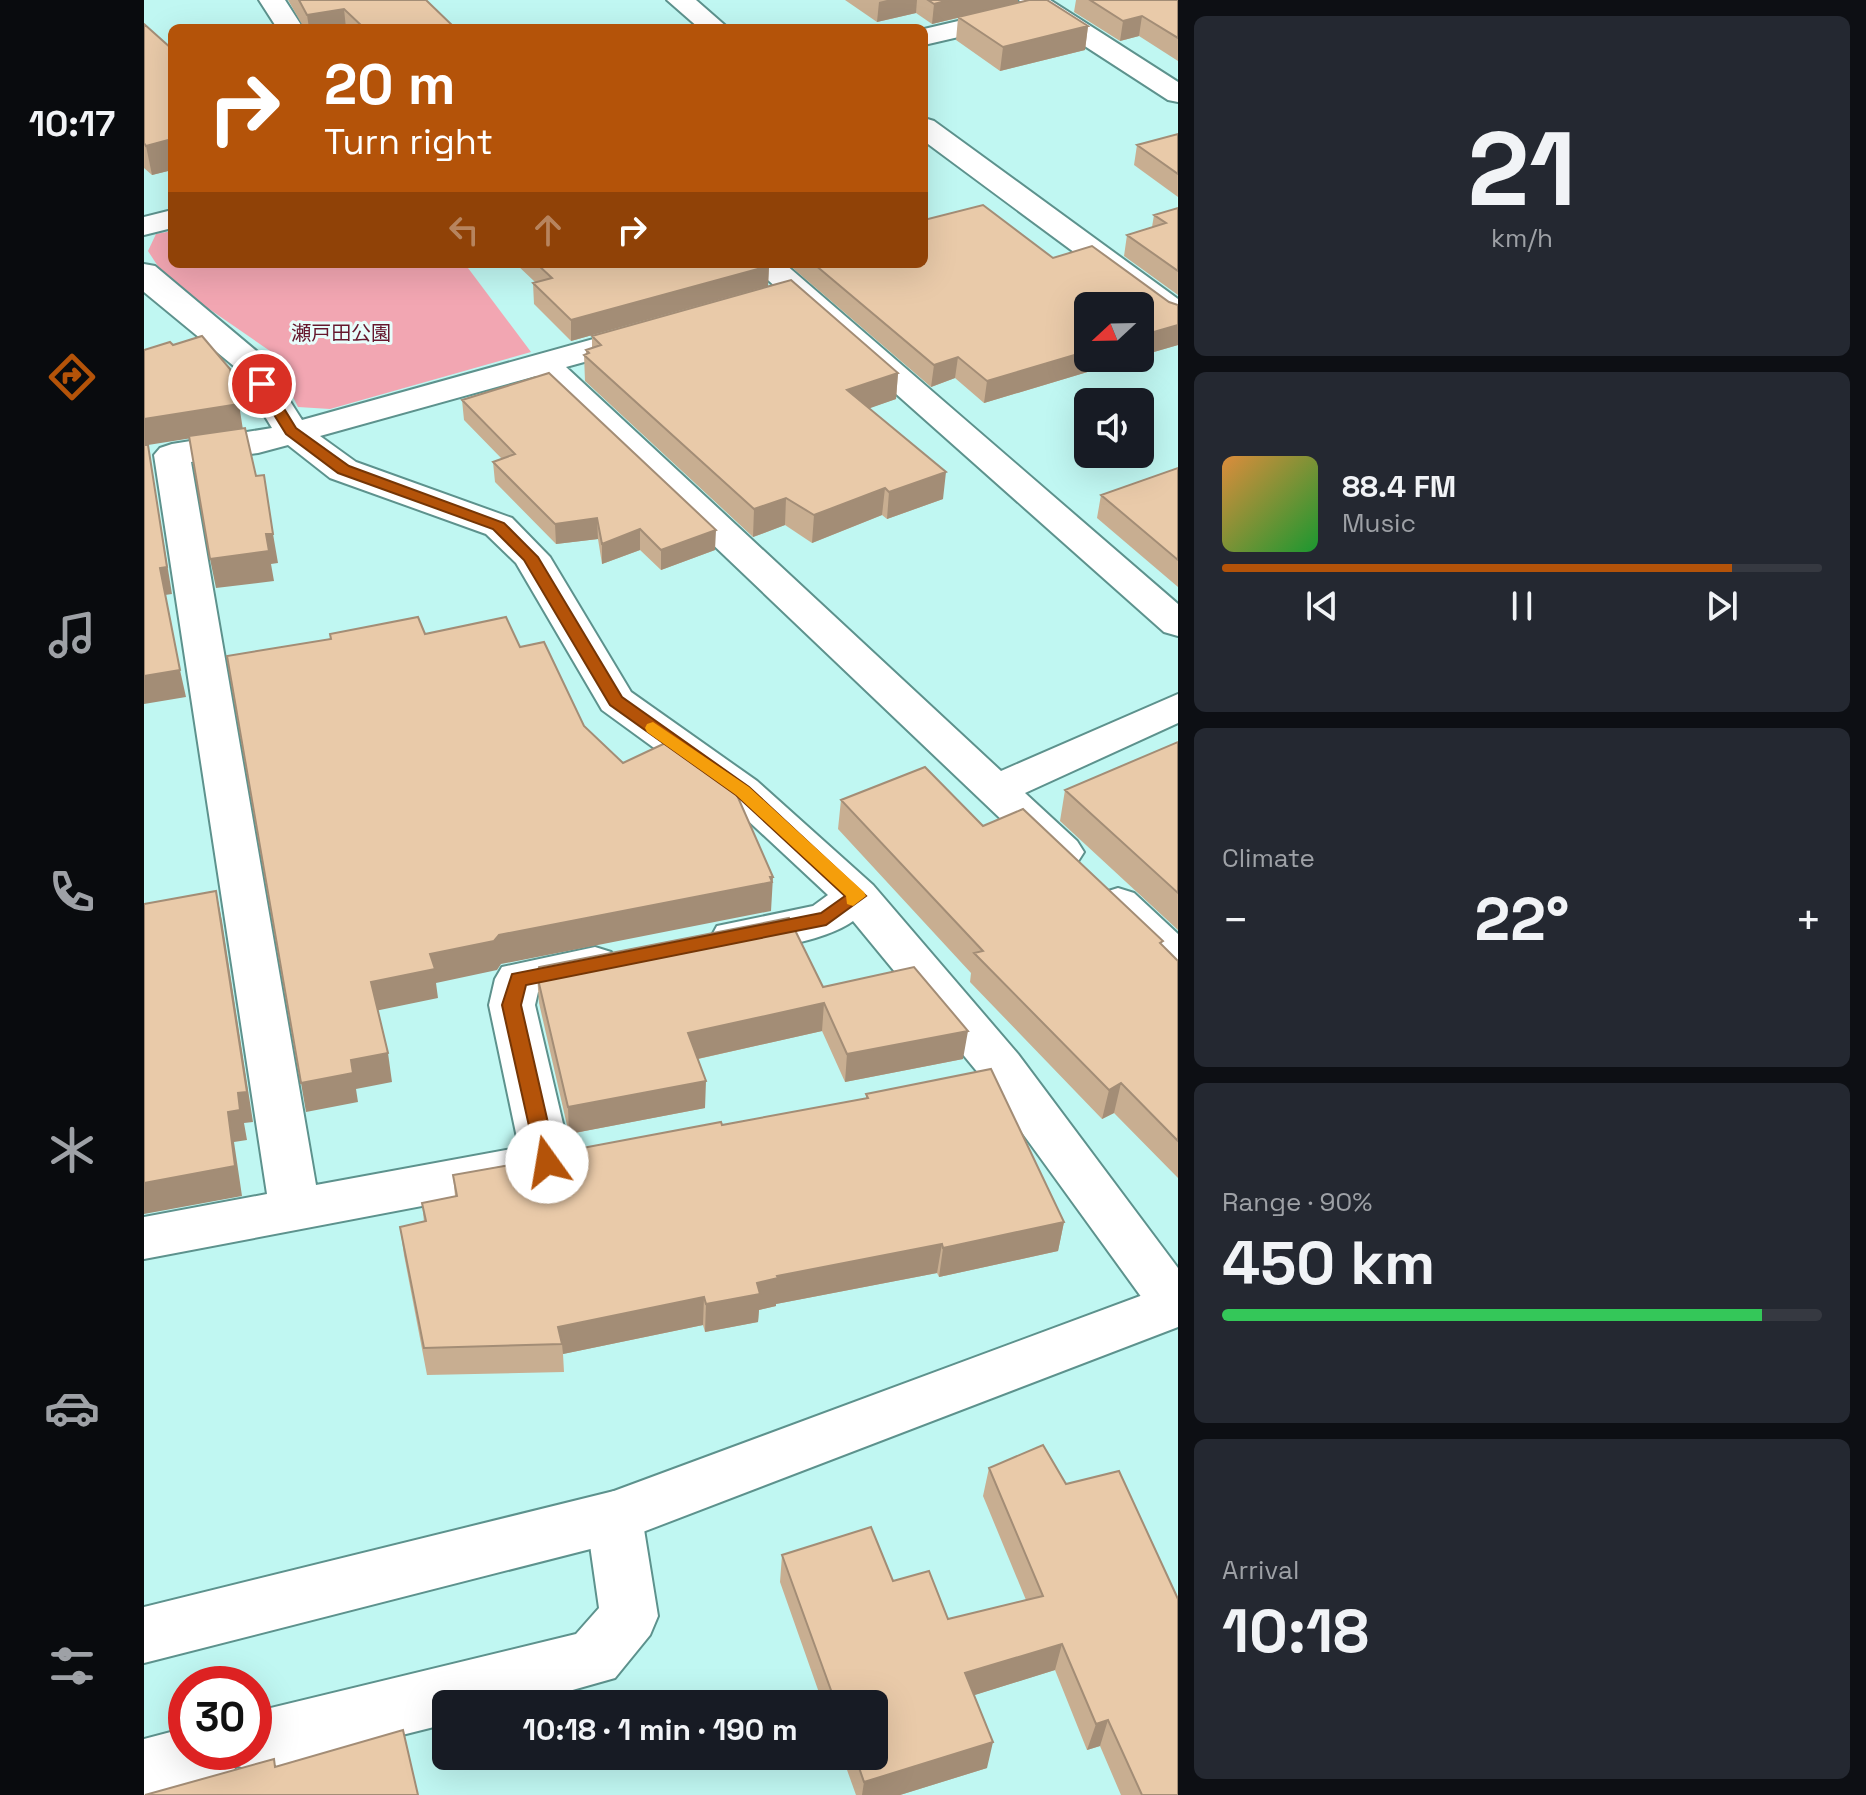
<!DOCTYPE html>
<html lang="en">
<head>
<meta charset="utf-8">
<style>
  body { margin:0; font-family:"Space Grotesk","Noto Sans JP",sans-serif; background:#242831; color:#f1f3f6; height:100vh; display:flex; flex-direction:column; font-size:30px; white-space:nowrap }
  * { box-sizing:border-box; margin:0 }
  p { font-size:26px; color:#9ea1a6 }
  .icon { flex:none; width:44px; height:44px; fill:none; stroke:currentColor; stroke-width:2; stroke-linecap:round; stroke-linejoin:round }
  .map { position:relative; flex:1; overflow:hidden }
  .details { display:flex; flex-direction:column; gap:16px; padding:16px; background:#0d0f14; width:688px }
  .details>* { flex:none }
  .hud { position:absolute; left:24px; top:24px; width:760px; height:244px; border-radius:12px; box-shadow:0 8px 32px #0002; background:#b45309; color:#fff; overflow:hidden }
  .needle { width:52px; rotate:248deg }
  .tools { position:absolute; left:930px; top:292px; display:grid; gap:16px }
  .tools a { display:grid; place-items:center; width:80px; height:80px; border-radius:12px; background:#171b24; box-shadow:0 8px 32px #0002; font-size:40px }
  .speed { position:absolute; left:24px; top:1666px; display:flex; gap:16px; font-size:40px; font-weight:700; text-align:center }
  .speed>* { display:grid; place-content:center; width:104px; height:104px; border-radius:50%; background:#171b24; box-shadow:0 8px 32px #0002; line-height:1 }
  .speed .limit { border:12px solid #d22; background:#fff; color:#111 }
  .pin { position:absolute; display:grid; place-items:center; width:68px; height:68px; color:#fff; margin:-34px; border:4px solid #fff; border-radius:50%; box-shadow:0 2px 8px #0007 }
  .me { position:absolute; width:88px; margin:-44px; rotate:347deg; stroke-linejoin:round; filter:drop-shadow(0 0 6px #0008) }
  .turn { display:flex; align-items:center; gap:28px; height:168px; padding:0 24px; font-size:36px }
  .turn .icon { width:104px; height:104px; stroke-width:2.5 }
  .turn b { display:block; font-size:56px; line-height:68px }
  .lanes { display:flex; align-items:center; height:76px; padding:0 24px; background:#0003; justify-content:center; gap:40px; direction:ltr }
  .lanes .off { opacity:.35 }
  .big { font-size:60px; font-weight:700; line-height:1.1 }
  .details .tile { flex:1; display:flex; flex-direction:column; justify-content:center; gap:12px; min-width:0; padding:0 28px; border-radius:12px; background:#242831 }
  .details .dial { align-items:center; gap:0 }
  .dial b { font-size:104px; line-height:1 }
  .song { display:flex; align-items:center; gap:24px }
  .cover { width:96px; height:96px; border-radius:12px; background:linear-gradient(135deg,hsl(30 70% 55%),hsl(130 70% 35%)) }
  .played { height:8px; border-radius:4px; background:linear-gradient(90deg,#b45309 85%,#363941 85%) }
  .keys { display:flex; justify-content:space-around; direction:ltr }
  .heat { display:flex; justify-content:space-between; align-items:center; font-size:44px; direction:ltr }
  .charge { height:12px; border-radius:6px; background:linear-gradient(90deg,#34c759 90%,#363941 0) }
  .trip { position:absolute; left:288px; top:1690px; width:456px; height:80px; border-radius:12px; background:#171b24; box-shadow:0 8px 32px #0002; font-weight:700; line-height:80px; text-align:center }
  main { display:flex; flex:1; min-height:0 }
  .menu { display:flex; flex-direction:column; width:144px; justify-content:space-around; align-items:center; background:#090b0e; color:#9ea1a6 }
  .menu .icon { width:56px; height:56px }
  .menu .selected { color:#b45309 }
  .menu b { font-size:36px; color:#f1f3f6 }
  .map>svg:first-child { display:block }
  .green { fill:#f2a6b2 }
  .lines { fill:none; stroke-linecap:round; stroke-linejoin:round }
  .minor-casing { stroke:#5d928d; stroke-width:4 }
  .tertiary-casing { stroke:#5d928d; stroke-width:4 }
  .minor { fill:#fff; fill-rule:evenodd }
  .tertiary { fill:#fff; fill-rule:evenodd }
  .wall { fill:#c8ae91 }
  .shaded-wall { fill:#a38d76 }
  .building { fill:#e9caa9; stroke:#a38d76; stroke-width:2 }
  .route { fill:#b45309; stroke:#753606; stroke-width:2 }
  .slow { fill:#f59e0b }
  .labels { text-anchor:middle; stroke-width:6; stroke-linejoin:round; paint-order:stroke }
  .far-park-label { font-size:20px; fill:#65172d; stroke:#e8fdfb }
</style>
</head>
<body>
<main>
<nav class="menu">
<b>10:17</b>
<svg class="icon selected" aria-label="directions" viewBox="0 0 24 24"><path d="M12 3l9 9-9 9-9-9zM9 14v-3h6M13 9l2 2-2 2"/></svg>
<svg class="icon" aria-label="music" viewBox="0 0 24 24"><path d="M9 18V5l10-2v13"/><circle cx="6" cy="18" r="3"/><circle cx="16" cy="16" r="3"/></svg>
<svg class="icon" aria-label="phone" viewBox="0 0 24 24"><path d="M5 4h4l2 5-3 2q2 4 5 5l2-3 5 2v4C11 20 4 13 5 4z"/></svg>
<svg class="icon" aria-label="climate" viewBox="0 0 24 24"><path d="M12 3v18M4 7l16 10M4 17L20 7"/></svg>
<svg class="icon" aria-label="car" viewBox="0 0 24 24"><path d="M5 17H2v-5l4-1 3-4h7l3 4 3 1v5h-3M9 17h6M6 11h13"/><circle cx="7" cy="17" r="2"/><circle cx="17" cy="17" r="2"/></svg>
<svg class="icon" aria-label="filters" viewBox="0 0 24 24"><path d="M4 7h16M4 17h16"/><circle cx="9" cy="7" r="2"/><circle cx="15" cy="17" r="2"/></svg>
</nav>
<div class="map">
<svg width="1034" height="1795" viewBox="0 0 1034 1795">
  <rect width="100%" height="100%" fill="#c0f7f2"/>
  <path class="green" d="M28 231V264H321L387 352 186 409 154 407 126 351 23 280 4 251 12 234Z"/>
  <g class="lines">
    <g class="minor-casing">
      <path id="minor" d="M115 0H141L159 28H133Z
        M523 0H552L584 28H555Z
        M875 0H906L1034 82V102L1024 100 879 6Z
        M870 8 879 10 883 16 879 22 780 45V29Z
        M780 118 790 121 1034 299V324L1023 321 780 141Z
        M28 210V228L0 235V217Z
        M0 264 11 266 116 354 158 420 489 328 501 325 513 328 517 335 513 342 422 367 857 771 1034 694V723L881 793 933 841 940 852 933 863 918 867 903 863 392 376 176 436 212 462 368 518 406 557 487 692 613 781 729 885 874 1054 1034 1268V1326L1014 1320 840 1080 709 921C685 940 602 957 573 948L567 937 573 926 669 906 684 895 583 801 458 710 372 563 342 534 186 478 144 445 114 453 47 462 172 1185 367 1149 376 1152 345 1005 351 979 358 967 451 947 467 952 474 964 467 976 394 992 391 1005 428 1162 420 1176 403 1182 388 1177 384 1183 367 1189 0 1259V1217L123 1194 10 455 16 448 28 444 128 428 91 367 0 292Z
        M606 264H641L1034 604V636L1020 632Z
        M974 888 990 893 1034 934V976L1018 972 958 915 952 904 958 893Z
        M470 1491 490 1499 498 1517 514 1616 506 1635 471 1678 379 1704H302V1724L110 1772 92 1765 89 1773C61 1785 30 1795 0 1795V1739L42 1728V1752H110V1712L432 1634 455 1608 442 1517 450 1499Z"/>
    </g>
    <g class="tertiary-casing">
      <path id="tertiary" d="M1034 1282V1327L470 1543 0 1663V1607L470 1491Z"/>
    </g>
    <use href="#minor" class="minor"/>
    <use href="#tertiary" class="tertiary"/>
  </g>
  <path class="wall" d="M144 0H282L311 28H160Z
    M701 0H874V3L944 26 941 50 856 71 812 40 814 18 788 24 772 13 733 22Z
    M932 0H1034V61L995 36 976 41 930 12Z
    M0 24 28 49V170L8 175 0 168Z
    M1034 134V197L990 165 993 145Z
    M1034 208V295L980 256 983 235 1008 227 1010 215Z
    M909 258 1034 305V345L996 356V306L944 358H990L840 403 811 378 787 387 644 264H780Z
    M372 264H624L625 266 624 286 427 341 390 304 389 283 391 282Z
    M448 336 754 373 752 399 725 408 799 499 743 519 738 515 668 543 641 525 609 537 441 381 440 355 442 354V350L448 348Z
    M318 400 571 550 517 570 496 550 458 564 454 539 412 544 351 482 349 462 358 459 320 420Z
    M1034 468V587L953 518 957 495Z
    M1034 742V930L916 821 921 790Z
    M697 800 839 826 1018 946 1034 961V1178L970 1113 958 1119 826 982 827 973 694 829Z
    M393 975 679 987 819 1059 701 1082 678 1031 554 1059 561 1108 425 1134 395 1003Z
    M722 1094 920 1222 914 1251 795 1277 793 1273 632 1304V1306L615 1310 614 1322 561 1332 559 1325 419 1354 420 1372 283 1375 260 1255 256 1227 280 1222 278 1203 311 1196 309 1175 722 1099Z
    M845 1468 1034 1795H977L956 1746 943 1750 911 1670 830 1695 843 1768 756 1795H712L698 1756H730V1704H679L636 1582 638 1555 749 1581 804 1619 882 1600 839 1496Z"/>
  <path class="shaded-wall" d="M743 0H773L772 13 733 22 735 2Z
    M805 0H874V3L788 24 790 4Z
    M200 9 202 28H165L163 15Z
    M998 16 995 36 976 41 979 21Z
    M944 26 941 50 856 71 859 47Z
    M28 139V170L8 175 2 146Z
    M625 266 624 286 427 341V320Z
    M1034 325V345L996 356V336Z
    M944 351V358H990L840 403 843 381Z
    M814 357 811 378 787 387 790 365Z
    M754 373 752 399 701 417 703 390Z
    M95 404 99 430 4 445 28 594 21 595 16 568 0 446V419Z
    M802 472 799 499 743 519 745 492Z
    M741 488 738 515 668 543 670 515Z
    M642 498 641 525 609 537 610 509Z
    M453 518 454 539 412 544 411 524Z
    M496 529V550L458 564V544Z
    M572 530 571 550 517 570V550Z
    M122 534H129L134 563 127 564 130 581 72 588 66 559Z
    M36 670 42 697 0 704V676Z
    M629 877 627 911 357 964 353 970 292 983 294 998 231 1011 227 982 286 954 355 935Z
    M72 891 78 921 109 1122 100 1123 103 1140 90 1142 98 1196 0 1214V1183L84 1112Z
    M680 1003 678 1031 544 1061V1033Z
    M824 1031 819 1059 701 1082 703 1054Z
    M244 1053 248 1082 212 1089 214 1102 162 1112 157 1083 207 1060Z
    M562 1081 561 1108 425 1134 424 1107Z
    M977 1083 970 1113 958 1119 965 1090Z
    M920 1222 914 1251 795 1277 799 1248Z
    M798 1244 793 1273 632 1304V1306L615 1310 614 1322 561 1332 562 1304 613 1283 633 1276Z
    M560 1297 559 1325 419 1354 418 1344 414 1327Z
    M918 1644 911 1670 815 1700 821 1673Z
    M964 1720 956 1746 943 1750 952 1724Z
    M849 1742 843 1768 756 1795H718L720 1782Z"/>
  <path class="building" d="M155 0H282L311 28H220L200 9 163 15Z
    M784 0H805L790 4Z
    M885 0H903L944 26 859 47 814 17Z
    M946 0H1034V38L998 16 979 21Z
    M0 24 28 49V139L2 146 0 143Z
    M1034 134V174L993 145Z
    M839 205 909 258 948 246 1025 302 1034 305V325L996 336V306H944V351L843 381 814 357 790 365 670 264H780V220Z
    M1034 208V271L983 235 1022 223 1010 215Z
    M393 264H624L625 266 427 320 389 283 408 278Z
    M647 280 754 373 703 390 802 472 745 492 741 488 670 515 642 498 610 509 440 355 445 353 442 350 457 345 448 336Z
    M58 336 86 369 95 404 0 419V350L26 342 29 345Z
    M405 373 572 530 517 550 496 529 458 544 453 518 411 524 349 462 371 454 318 400Z
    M101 428 112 476 120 475 129 534H122L125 551 66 559 45 436Z
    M0 445H4L23 567 16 568 36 670 0 676Z
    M1034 468V560L957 495Z
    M274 617 281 634 362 617 376 647 400 642 440 726 479 763 532 738 585 777 629 877H626L628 882 355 935 350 941 286 954 291 969 227 982 244 1053 207 1060 209 1073 157 1083 83 656 187 639 186 634Z
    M1034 742V893L921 790Z
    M781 767 839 826 879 809 1019 941 1016 943 1034 961V1141L977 1083 965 1090 830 953 839 951 697 800Z
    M72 891 103 1092 94 1093 96 1110 84 1112 91 1166 0 1183V904Z
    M645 918 679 987 770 967 824 1031 703 1054 680 1003 544 1033 562 1081 424 1107 393 975 395 967Z
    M847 1069 920 1222 799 1248 798 1244 633 1276 634 1278 613 1283 616 1294 562 1304 560 1297 414 1327 418 1344 280 1348 256 1227 282 1221 278 1203 313 1196 309 1175 434 1153 433 1149 577 1122 578 1125 724 1098 722 1094Z
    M899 1445 922 1484 975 1471 1034 1599V1795H998L964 1720 952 1724 918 1644 821 1673 849 1742 720 1782 711 1756H730V1704H692L638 1555 727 1527 749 1581 785 1571 804 1619 899 1596 845 1468Z
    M259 1730 274 1795H1L130 1759 131 1767Z"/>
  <path class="route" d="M118 380 123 381 152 428 205 466 360 523 394 557 478 697 605 787 722 896 682 925 382 985 377 1005 413 1162 410 1168H396L393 1162 358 1005 368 974 677 913 701 896 592 795 466 705 380 560 349 529 194 473 142 434 111 384Z"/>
  <path class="slow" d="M509 722 605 787 720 892 722 896 709 906 703 904 702 896 592 795 503 732 501 728 503 724Z"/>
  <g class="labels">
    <g class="far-park-label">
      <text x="197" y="340">瀬戸田公園</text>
    </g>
  </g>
</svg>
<div class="tools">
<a><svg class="needle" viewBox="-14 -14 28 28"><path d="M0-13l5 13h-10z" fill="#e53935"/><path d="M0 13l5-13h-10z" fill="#9ea1a6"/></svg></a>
<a><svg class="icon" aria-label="sound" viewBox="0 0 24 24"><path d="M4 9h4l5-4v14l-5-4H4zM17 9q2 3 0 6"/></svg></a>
</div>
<div class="speed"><div class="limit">30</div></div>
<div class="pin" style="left:118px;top:384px;background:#d93025"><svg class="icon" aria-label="arrive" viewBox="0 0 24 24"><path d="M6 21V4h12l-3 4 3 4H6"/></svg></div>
<svg class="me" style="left:403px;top:1162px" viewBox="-20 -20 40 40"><circle r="19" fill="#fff"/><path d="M0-13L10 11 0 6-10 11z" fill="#b45309"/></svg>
<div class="trip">10:18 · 1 min · 190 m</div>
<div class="hud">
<div class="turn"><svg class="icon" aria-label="right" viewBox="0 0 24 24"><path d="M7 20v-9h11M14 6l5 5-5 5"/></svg><div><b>20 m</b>Turn right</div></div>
<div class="lanes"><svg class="icon off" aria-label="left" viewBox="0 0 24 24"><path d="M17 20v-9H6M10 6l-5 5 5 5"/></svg><svg class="icon off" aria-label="ahead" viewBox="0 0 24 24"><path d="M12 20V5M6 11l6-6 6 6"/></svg><svg class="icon" aria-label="right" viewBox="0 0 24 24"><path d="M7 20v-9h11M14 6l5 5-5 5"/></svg></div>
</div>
</div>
<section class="details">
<div class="tile dial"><b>21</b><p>km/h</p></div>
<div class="tile">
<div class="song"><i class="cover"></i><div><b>88.4 FM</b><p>Music</p></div></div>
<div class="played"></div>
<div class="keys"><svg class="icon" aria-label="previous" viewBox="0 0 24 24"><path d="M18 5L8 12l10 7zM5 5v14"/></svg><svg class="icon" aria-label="pause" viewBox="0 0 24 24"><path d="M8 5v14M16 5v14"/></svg><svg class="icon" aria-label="next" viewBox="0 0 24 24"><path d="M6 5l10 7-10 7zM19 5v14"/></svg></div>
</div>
<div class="tile"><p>Climate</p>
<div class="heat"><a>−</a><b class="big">22°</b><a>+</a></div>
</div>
<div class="tile"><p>Range · 90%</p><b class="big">450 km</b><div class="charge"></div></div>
<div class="tile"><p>Arrival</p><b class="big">10:18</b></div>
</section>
</main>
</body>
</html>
